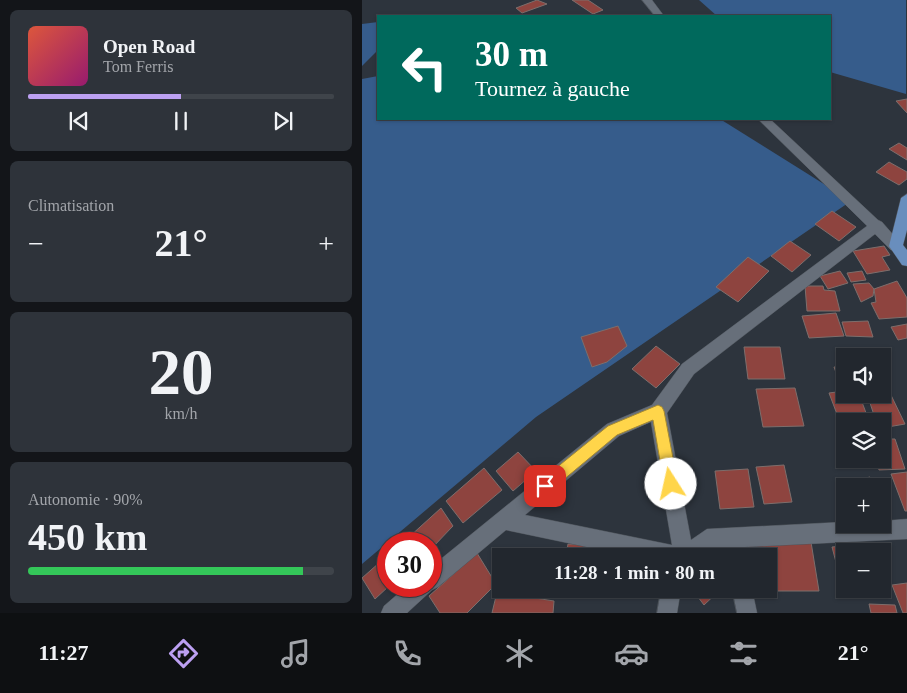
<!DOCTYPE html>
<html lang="fr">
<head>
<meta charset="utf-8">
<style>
  body { margin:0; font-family:"Times New Roman",serif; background:#2e333a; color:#f1f3f6; height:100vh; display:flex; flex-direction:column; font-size:19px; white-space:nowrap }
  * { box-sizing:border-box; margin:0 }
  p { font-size:16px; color:#a2a5aa }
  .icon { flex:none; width:28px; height:28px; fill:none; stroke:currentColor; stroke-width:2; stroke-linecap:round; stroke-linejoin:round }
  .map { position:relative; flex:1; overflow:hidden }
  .details { display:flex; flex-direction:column; gap:10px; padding:10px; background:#131519; width:362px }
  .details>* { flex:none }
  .hud { position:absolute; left:15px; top:15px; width:454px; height:105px; border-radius:0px; box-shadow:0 1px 4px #0004,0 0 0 1px #3f444a; background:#00695c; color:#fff; overflow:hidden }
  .buttons { position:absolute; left:474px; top:348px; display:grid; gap:10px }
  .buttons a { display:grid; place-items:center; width:55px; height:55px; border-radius:0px; background:#22272e; box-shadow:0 1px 4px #0004,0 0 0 1px #3f444a; font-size:25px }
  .speed { position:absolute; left:15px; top:532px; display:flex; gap:10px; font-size:25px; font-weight:700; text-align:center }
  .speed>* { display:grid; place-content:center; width:65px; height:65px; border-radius:50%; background:#22272e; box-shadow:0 1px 4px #0004,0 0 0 1px #3f444a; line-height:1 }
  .speed .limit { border:8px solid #d22; background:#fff; color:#111 }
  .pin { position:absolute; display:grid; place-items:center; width:42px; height:42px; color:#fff; margin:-21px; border-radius:10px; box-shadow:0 2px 8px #0006 }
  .me { position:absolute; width:55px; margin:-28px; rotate:350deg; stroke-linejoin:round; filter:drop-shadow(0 0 4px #0008) }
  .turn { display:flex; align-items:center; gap:18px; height:105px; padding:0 15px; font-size:22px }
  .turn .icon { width:65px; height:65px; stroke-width:2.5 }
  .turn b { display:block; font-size:35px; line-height:42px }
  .big { font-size:38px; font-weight:700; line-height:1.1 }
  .details .tile { flex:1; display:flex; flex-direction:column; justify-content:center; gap:8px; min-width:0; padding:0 18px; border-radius:8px; background:#2e333a }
  .details .dial { align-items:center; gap:0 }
  .dial b { font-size:65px; line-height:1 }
  .song { display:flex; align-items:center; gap:15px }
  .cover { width:60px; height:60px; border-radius:8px; background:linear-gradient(135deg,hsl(10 70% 55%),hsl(320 70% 35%)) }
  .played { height:5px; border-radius:2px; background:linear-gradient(90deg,#bca0f2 50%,#3f444a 50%) }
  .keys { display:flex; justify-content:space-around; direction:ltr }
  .heat { display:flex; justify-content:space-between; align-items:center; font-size:28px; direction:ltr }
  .charge { height:8px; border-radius:4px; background:linear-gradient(90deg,#34c759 90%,#3f444a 0) }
  .trip { position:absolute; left:130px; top:548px; width:285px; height:50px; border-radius:0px; background:#22272e; box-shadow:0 1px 4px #0004,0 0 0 1px #3f444a; font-weight:700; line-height:50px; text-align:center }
  .tabs { display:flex; height:80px; justify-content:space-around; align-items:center; background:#0e1012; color:#a2a5aa }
  .tabs .icon { width:35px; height:35px }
  .tabs .active { color:#bca0f2 }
  .tabs b { font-size:22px; color:#f1f3f6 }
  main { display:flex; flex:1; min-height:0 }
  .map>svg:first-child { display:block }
  .green { fill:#365c8b }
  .building { fill:#8e443f; stroke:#7d6e6c }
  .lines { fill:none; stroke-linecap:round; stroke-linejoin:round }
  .minor-casing { stroke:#4c5259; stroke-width:1 }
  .major-casing { stroke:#4c5259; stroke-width:1 }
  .minor { fill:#676f7a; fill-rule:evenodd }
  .major { fill:#698ebd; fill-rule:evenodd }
  .route { fill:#ffd54a; stroke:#a68a30 }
</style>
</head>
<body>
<main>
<section class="details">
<div class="tile">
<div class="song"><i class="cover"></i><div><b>Open Road</b><p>Tom Ferris</p></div></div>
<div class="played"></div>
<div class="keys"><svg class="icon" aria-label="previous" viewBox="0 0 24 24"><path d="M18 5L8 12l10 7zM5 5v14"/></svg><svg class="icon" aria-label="pause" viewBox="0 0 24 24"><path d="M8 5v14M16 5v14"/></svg><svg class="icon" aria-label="next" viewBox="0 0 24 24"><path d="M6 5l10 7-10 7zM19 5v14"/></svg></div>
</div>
<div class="tile"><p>Climatisation</p>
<div class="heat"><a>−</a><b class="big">21°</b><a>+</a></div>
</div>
<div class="tile dial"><b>20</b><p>km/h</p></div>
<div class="tile"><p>Autonomie · 90%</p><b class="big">450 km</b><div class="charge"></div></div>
</section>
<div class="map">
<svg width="545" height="613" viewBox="0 0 545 613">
  <rect width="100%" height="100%" fill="#2d343d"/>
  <path class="green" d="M337 0H544V94L468 72V16H355Z
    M16 22V50L0 66V24Z
    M16 76V119H358L489 201 174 417 0 564V79Z"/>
  <path class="building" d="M175 0 185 4 160 13 154 8Z
    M210 0H226L241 10 231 14Z
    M545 99V113L534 101Z
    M537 143 545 148V160L527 149Z
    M527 162 545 172V179L537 185 514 172Z
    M470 211 494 227 477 241 453 224Z
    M428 241 449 255 430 272 409 256Z
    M522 246 528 255 520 257 528 270 505 274 491 251Z
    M386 257 407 271 376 302 354 287Z
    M478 271 486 283 466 289 458 276Z
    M500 271 504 280 489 282 485 273Z
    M535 281 545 298V317L517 319 509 303 514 302 512 289Z
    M507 283 512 289 511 296 499 302 491 284Z
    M443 286H461L462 290 473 291 478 311H445Z
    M474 313 482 336 447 338 440 316Z
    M506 321 511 337 484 336 480 322Z
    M545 324V338L536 340 529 327Z
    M256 326 265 346 245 362 230 367 219 337Z
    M294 346 318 364 294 388 270 369Z
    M382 347H418L423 379H386Z
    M490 349H515L517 356H492Z
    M472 367H482V389H480Z
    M521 374 527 389H520Z
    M433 388 442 426 401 427 394 389Z
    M482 391V394H497L507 421H482L481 430 467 393Z
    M527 391 543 424 520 428V421H514L508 403 515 394Z
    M520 439H533L543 469 517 470 514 459H520Z
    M156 452 174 471 151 491 134 471Z
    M422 465 430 502 402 504 394 467Z
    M122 468 140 490 101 523 84 501Z
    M386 469 392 507 358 509 353 471Z
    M545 472V511H543L529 474Z
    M508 477 512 486H490L488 482Z
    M79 508 91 526 69 549V544H54L47 537Z
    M386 542H449L457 591H391V589H406V556H388Z
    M516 543 518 551H482V585H480L470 547Z
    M206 544 250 547 249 556H204Z
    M115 553 134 584 105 613H78L67 596Z
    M26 555 27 586 13 599 0 578Z
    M520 558 527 581 520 582Z
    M545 583V613H541L530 585Z
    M200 589H246L245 596 199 593Z
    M330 589H359L342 605Z
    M135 592 192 601 191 613H130Z
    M507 604 533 605 535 613H509Z"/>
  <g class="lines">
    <g class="minor-casing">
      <path id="minor" d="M280 0H290L302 16H293Z
        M396 119H408L516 220 520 222 541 246 534 251 529 250 513 234 332 374 305 413 329 540 345 529 482 522 520 524V521L545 519V539L383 547 385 556H365L364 548 349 549 340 556H268L144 530 76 587 70 590 45 613H19L22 606 45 586H69V567L245 424 290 405 320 364 505 226ZM289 422 310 545 163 515 257 436Z
        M299 589H319L315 613H295Z
        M370 589H390L395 613H375Z"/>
    </g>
    <g class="major-casing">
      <path id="major" d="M545 194V230L541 245 545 250V266L540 265 527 246 539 198Z"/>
    </g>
    <use href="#minor" class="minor"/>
    <use href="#major" class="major"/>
  </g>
  <path class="route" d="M296 405 300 407 302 411 316 484 314 489 309 491 304 489 302 484 291 420 255 435 188 491 183 493 178 491 176 486 178 481 246 426Z"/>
</svg>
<div class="buttons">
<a><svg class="icon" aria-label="sound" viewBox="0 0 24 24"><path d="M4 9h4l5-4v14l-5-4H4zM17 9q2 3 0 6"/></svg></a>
<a><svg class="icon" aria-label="layers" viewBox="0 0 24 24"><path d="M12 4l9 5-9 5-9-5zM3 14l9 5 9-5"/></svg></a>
<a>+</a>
<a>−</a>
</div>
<div class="speed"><div class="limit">30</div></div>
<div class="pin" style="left:183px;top:486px;background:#d93025"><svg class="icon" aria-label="arrive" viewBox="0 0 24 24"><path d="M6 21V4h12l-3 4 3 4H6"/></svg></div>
<svg class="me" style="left:309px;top:484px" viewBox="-20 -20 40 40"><circle r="19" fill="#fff"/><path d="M0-13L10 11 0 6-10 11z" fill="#ffd54a"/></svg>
<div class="trip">11:28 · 1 min · 80 m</div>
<div class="hud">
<div class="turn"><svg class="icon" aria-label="left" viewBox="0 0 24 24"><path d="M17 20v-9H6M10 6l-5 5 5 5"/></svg><div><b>30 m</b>Tournez à gauche</div></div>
</div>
</div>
</main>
<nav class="tabs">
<b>11:27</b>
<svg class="icon active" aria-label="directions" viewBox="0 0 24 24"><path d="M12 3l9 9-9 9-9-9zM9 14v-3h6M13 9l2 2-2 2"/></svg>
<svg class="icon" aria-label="music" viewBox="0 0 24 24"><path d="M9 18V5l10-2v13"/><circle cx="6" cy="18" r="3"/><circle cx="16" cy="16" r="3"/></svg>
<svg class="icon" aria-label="phone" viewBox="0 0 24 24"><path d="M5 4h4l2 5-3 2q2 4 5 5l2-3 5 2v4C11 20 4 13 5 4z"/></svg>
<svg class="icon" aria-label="climate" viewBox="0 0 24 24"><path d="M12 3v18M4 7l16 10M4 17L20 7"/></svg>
<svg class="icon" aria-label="car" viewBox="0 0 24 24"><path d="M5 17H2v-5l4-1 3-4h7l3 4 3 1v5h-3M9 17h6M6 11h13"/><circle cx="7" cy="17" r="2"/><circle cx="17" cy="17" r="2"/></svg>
<svg class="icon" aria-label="filters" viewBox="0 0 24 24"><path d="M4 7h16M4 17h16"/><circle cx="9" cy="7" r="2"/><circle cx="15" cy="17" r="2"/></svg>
<b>21°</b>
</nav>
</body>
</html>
